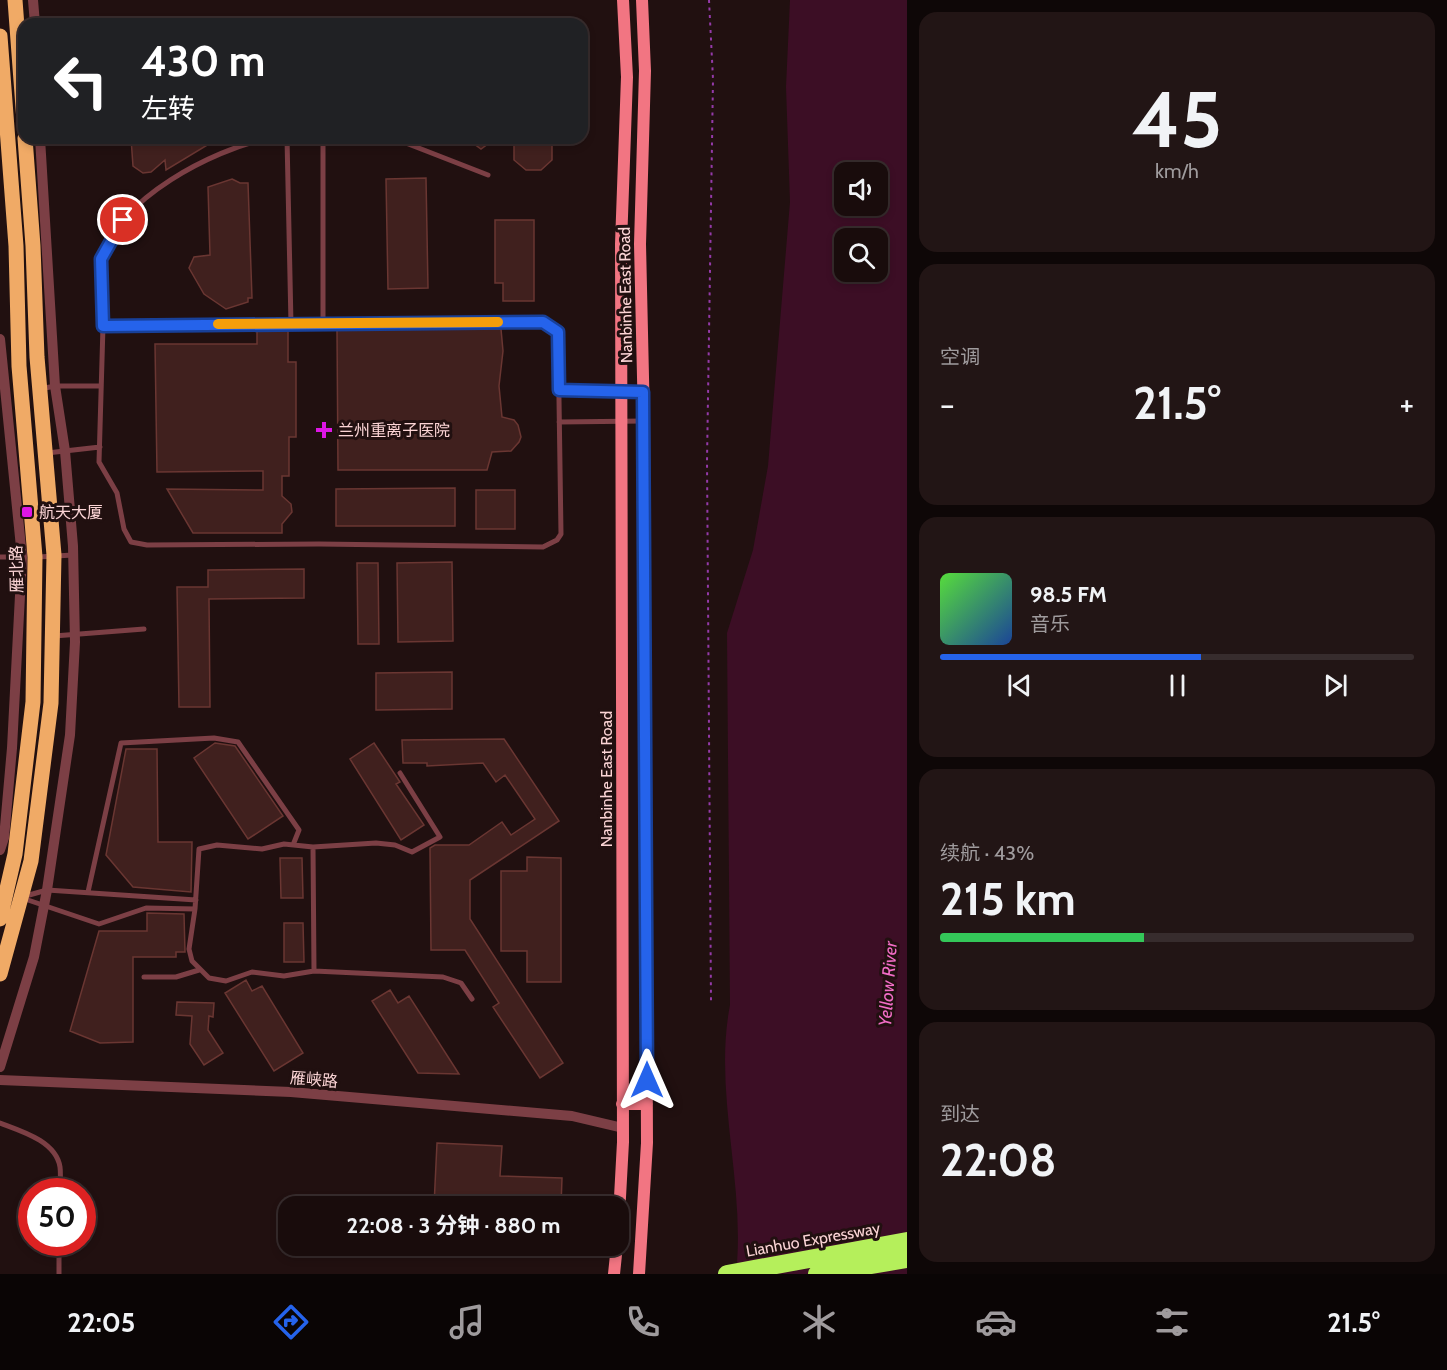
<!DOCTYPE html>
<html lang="zh">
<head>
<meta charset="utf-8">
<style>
  body { margin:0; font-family:Cabin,"Noto Sans SC",sans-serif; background:#221515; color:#f1f3f6; height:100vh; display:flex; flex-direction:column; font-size:22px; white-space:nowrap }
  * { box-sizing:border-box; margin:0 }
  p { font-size:20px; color:#9f9b9d }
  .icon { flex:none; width:33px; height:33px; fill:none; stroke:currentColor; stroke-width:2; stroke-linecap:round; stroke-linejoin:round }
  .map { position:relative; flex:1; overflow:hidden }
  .side { display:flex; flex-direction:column; gap:12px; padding:12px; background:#0e0707; width:540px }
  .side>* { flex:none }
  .hud { position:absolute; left:18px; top:18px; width:570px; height:126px; border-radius:18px; box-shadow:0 3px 9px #0003,0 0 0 2px #372c2d; background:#202124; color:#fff; overflow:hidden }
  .buttons { position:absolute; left:834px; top:162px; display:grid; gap:12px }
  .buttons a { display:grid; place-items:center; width:54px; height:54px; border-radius:12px; background:#190c0c; box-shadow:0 3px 9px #0003,0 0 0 2px #372c2d; font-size:30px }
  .speed { position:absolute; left:18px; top:1178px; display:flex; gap:12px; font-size:30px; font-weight:700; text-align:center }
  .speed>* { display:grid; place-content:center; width:78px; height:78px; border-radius:50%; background:#190c0c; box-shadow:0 3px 9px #0003,0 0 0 2px #372c2d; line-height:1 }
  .speed .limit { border:9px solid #d22; background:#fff; color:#111 }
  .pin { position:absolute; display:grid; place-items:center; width:51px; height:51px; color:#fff; margin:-26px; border:3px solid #fff; border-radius:50%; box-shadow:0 2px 6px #0007 }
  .me { position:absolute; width:66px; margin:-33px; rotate:0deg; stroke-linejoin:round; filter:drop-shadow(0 0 4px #0008) }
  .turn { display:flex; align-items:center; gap:21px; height:126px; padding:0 24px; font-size:27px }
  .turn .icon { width:78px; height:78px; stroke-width:2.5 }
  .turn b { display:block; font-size:42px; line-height:51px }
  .big { font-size:45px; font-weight:700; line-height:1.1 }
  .side .tile { flex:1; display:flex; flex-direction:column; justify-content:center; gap:9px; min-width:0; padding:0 21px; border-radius:18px; background:#221515 }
  .side .dial { align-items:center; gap:0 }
  .dial b { font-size:78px; line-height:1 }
  .song { display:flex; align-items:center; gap:18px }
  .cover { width:72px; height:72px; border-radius:9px; background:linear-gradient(135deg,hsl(110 70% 55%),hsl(220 70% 35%)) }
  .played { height:6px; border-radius:3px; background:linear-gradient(90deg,#2563eb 55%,#372c2d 55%) }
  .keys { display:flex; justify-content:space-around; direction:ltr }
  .heat { display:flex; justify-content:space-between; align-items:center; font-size:33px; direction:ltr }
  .charge { height:9px; border-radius:4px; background:linear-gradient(90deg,#34c759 43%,#372c2d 0) }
  .trip { position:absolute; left:278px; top:1196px; width:351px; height:60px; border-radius:18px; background:#190c0c; box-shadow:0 3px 9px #0003,0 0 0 2px #372c2d; font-weight:700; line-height:60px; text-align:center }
  .tabs { display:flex; height:96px; justify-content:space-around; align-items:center; background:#0a0505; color:#9f9b9d }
  .tabs .icon { width:42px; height:42px }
  .tabs .selected { color:#2563eb }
  .tabs b { font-size:27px; color:#f1f3f6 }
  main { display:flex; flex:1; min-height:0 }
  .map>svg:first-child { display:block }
  .water { fill:#3c0e25; fill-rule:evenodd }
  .building { fill:#40201e; stroke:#6a3632; stroke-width:1.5 }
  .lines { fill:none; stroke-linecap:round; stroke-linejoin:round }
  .path { stroke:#943aa9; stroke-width:2; stroke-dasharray:3 4.5; stroke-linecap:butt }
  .lane { stroke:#7c3f45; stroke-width:5 }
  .street { stroke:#7c3f45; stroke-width:10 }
  .secondary { stroke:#f27582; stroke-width:12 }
  .primary { stroke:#f0aa66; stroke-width:15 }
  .highway { stroke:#b5ef5b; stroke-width:18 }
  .route-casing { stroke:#184099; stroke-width:15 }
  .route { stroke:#2563eb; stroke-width:10 }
  .slow { stroke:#f59e0b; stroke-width:10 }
  .poi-dot { fill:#de16e5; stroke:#211010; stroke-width:2 }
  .labels { text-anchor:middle; stroke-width:6; stroke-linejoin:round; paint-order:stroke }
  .street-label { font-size:16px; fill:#fbd4d5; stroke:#211010 }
  .poi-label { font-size:16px; fill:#fbd4d5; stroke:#211010; text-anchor:start }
  .water-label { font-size:18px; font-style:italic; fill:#f16cc5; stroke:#211010 }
</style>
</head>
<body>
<main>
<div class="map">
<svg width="907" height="1274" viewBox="0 0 907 1274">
  <rect width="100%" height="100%" fill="#211010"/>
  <path class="water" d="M790 0H907V1274H736C746 1185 713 1093 730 1005L727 633 753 550 768 466 790 202 786 87ZM844 172H878V206H844ZM844 238H878V272H844Z"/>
  <path class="building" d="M131 138H219L166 170 165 160 151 172 143 173 133 166Z
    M466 138H496L481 149Z
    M514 138H552V160L541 170H526L514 160Z
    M426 178 428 288 388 289 386 179Z
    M232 179 240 183H248L252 298H248V302L226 309 204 294 189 268 194 257 210 255 208 187Z
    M495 220H534V301H503V283H495Z
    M257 329H288V362H296V437H289V476H282V496L291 504 292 512 282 524V533H193L167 489 263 490V471L157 472 155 344H257Z
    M337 329H501L503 351 499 386 502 417 514 420 518 425 521 437 519 442 511 451 492 452 487 470H338Z
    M455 488V526H336V489Z
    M476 490H515V529H476Z
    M452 562 453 641 398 642 397 563Z
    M357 563H378L379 644H358Z
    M304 569V598L209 599 210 707H179L177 587H208V570Z
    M452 672V709L376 710V673Z
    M504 739 559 821 470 880V919L563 1063 540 1078 493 1007 499 1003 465 950H431L430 848 435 845H469L502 822 511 835 535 819 505 775 496 782 483 763 427 766V763H403L402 740Z
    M215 743 235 746 283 816 248 839 194 758Z
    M374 743 400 782 396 784 424 825 401 840 350 759Z
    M126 749H157L158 842H192L191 892 133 887 106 855Z
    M527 857 561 858V982H527V951H501V871H527Z
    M280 858H302L303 898H281Z
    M147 913 184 914 185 952H176V957H133V1042L100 1043 70 1031 99 931H147Z
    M284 923H303L304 962H284Z
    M246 980 252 991 262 986 303 1053 274 1071 225 993Z
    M390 990 398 1003 409 996 459 1074 418 1073 372 1001Z
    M177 1002 214 1003 213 1017 209 1016 208 1030 223 1053 204 1065 190 1044 192 1016 176 1015Z
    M437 1143 502 1146 500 1176 562 1178 561 1206H434Z"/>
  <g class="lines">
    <path class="path" d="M709 0 713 79 707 461 711 1002"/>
    <path class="lane" d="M287 138 291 324
      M323 138V324
      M393 138 488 175
      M537 321 549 324 558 332 561 534 557 540 543 547 319 544 147 545 131 542 124 529 117 493 99 462 103 326Z
      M103 326C103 308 97 273 102 257 121 197 211 151 268 138
      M40 389 55 386H101
      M559 390 643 392
      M559 422 644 421
      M47 453 100 447
      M0 557H22
      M38 557 73 555
      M54 636 144 629
      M400 773 440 837 412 852 395 845 376 843 313 847 284 844 262 849 217 845 199 849 195 909 189 949 192 961 209 978 226 981 252 972 284 976 314 971 443 977 461 983 472 999
      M313 847 314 971
      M88 892 121 743 214 738 238 742 299 830 293 845
      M22 897 47 890 196 900
      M22 898 99 924 146 908 195 909
      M144 977H176L199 970
      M0 1123C21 1131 56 1141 60 1167 61 1174 60 1183 60 1191
      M59 1274V1242"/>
    <path class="street" d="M33 0 35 24
      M0 339 22 557 12 748 4 838 0 850
      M0 1067 34 957 47 890 70 735 75 642 73 546 65 451 55 386 40 138
      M0 1080 291 1092 572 1116 623 1128"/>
    <path class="secondary" d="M622 1104H647
      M618 1234 623 1142 621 244 627 77 623 0
      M614 1274 617 1245
      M639 1274 647 1143 644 421 640 244 645 71 642 0"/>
    <path class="primary" d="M15 0 24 121
      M0 36 16 246 19 366 35 557 33 702 15 854 0 919
      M0 974 31 861 51 703 54 555 37 357 33 246 25 138"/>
    <path class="highway" d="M727 1274 907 1241
      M817 1274 907 1259"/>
  </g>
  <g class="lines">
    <g class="route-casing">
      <path id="route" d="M123 220 101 259 103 326 543 322 558 332 559 390 643 392 647 1080"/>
    </g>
    <use href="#route" class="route"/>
    <path class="slow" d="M218 324 498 322"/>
  </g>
  <g class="poi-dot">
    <path d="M321 421h6v6h6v6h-6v6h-6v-6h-6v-6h6z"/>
    <rect x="21" y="506" width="12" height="12" rx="3"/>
  </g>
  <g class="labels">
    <g class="street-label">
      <text transform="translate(625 295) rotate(-91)" y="6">Nanbinhe East Road</text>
      <text transform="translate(16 569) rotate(-91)" y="6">雁北路</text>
      <text transform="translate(606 779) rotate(-90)" y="6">Nanbinhe East Road</text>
      <text transform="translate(314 1079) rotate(5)" y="6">雁峡路</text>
      <text transform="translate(813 1239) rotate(-10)" y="6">Lianhuo Expressway</text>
    </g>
    <g class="poi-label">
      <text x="338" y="436">兰州重离子医院</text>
      <text x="39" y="518">航天大厦</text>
    </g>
    <g class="water-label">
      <text transform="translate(888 984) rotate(-86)" y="6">Yellow River</text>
    </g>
  </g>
</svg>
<div class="buttons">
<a><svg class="icon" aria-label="sound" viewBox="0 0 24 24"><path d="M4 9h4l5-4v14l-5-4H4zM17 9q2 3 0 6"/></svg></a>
<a><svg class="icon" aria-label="search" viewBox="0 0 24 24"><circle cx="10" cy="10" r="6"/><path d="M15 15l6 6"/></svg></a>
</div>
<div class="speed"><div class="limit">50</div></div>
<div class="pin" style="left:123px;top:220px;background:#d93025"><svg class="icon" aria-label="arrive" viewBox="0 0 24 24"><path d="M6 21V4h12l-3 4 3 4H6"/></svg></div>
<svg class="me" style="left:647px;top:1080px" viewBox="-20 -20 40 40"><path d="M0-17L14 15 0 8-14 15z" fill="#2563eb" stroke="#fff" stroke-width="4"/></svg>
<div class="trip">22:08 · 3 分钟 · 880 m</div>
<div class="hud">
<div class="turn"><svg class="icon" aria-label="left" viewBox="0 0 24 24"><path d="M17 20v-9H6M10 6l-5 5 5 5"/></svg><div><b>430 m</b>左转</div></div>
</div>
</div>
<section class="side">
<div class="tile dial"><b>45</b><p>km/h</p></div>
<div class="tile"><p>空调</p>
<div class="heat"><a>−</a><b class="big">21.5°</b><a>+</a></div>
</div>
<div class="tile">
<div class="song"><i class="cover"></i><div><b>98.5 FM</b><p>音乐</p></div></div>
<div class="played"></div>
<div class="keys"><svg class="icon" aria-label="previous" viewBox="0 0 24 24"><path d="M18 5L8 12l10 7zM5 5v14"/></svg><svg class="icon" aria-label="pause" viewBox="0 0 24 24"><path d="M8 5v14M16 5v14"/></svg><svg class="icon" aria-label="next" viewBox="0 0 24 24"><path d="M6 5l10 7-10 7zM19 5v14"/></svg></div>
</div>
<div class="tile"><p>续航 · 43%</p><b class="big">215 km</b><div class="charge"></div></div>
<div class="tile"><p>到达</p><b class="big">22:08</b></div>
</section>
</main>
<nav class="tabs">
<b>22:05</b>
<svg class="icon selected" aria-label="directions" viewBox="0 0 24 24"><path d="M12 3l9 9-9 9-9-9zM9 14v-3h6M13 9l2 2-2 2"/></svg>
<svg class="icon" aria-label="music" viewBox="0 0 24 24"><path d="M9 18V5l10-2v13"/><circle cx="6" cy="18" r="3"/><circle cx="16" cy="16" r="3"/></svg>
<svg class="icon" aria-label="phone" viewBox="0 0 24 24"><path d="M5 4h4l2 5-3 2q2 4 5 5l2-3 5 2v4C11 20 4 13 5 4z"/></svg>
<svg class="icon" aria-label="climate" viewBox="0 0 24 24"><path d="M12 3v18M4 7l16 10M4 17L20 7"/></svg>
<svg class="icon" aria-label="car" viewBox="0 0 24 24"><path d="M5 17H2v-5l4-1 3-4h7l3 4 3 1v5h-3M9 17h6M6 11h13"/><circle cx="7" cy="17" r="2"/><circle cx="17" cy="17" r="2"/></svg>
<svg class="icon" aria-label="filters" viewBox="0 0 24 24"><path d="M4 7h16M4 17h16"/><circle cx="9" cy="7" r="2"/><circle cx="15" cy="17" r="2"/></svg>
<b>21.5°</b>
</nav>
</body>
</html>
